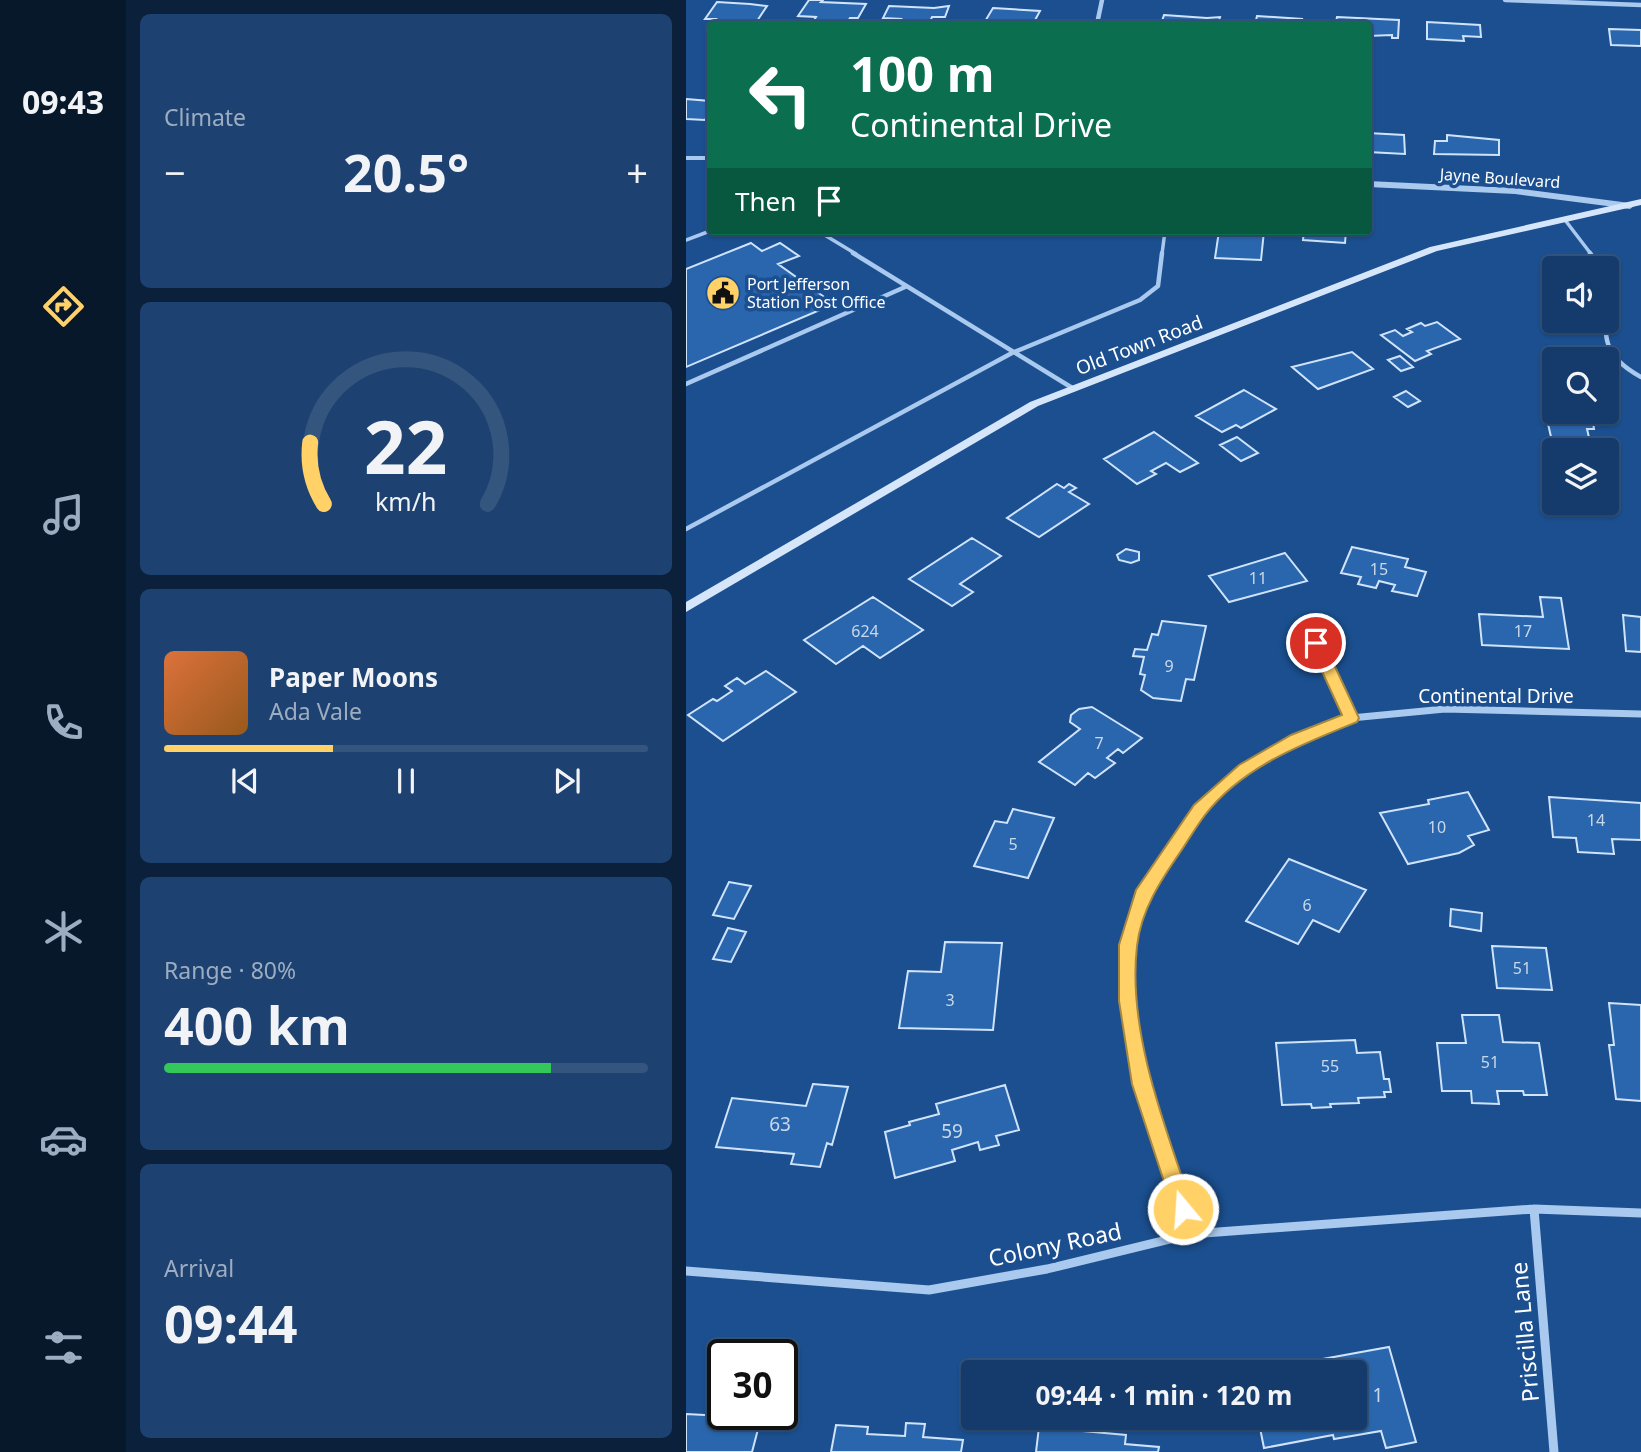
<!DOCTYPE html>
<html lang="en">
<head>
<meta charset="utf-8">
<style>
  body { margin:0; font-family:"Noto Sans",sans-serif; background:#1d4271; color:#f1f3f6; height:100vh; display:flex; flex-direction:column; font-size:26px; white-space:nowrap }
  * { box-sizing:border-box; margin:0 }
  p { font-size:23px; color:#9dadc1 }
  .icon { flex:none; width:38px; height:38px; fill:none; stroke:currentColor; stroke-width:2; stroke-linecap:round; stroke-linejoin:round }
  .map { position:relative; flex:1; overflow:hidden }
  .drawer { display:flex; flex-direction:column; gap:14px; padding:14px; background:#0b203b; width:560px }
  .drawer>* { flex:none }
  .guide { position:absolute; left:21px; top:21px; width:665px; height:214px; border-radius:7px; box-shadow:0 2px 5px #0004,0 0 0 2px #33557e; background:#0b6e4f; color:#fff; overflow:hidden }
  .fabs { position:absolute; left:856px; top:256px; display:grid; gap:14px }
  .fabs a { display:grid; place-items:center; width:77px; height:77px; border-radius:7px; background:#143b6b; box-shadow:0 2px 5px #0004,0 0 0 2px #33557e; font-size:35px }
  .speed { position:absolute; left:21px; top:1339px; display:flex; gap:14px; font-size:35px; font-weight:700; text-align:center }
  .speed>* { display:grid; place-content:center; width:91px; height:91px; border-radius:50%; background:#143b6b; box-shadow:0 2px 5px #0004,0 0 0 2px #33557e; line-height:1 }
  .speed .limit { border:4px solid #111; border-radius:10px; background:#fff; color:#111 }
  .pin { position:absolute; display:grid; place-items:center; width:60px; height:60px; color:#fff; margin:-30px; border:4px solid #fff; border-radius:50%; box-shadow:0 2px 7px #0007 }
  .me { position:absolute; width:77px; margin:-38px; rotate:342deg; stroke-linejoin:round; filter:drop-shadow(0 0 5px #0008) }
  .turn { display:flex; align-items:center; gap:24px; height:147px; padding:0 28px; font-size:32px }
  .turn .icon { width:91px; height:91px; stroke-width:2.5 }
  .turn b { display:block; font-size:49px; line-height:60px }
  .then { display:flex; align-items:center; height:66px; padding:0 28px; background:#0003; gap:14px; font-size:26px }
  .big { font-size:52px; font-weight:700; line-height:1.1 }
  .drawer .widget { flex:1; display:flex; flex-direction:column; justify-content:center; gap:10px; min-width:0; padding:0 24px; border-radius:10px; background:#1d4271 }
  .drawer .dial { align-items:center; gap:0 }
  .dial svg { height:182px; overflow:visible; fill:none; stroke:#33557e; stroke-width:7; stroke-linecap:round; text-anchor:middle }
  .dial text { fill:#f1f3f6; stroke:none }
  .song { display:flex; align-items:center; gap:21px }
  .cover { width:84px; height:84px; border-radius:10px; background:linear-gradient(135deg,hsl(20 70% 55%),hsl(30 70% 35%)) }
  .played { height:7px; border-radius:4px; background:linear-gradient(90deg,#ffd166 35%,#33557e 35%) }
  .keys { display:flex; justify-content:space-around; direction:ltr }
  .heat { display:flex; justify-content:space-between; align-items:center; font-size:38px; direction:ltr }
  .charge { height:10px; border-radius:5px; background:linear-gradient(90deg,#34c759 80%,#33557e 0) }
  .trip { position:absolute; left:275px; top:1360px; width:406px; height:70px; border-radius:7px; background:#143b6b; box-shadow:0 2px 5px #0004,0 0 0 2px #33557e; font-weight:700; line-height:70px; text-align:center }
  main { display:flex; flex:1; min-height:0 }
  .tabs { display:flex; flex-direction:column; width:126px; justify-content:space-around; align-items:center; background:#08182b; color:#9dadc1 }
  .tabs .icon { width:49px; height:49px }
  .tabs .on { color:#ffd166 }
  .tabs b { font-size:32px; color:#f1f3f6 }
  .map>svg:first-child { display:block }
  .building { fill:#2a66ad; stroke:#cfe3fa; stroke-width:2 }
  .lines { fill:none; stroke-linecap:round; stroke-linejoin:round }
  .service-far1 { stroke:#a9c9ee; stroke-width:3.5 }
  .service { stroke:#a9c9ee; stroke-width:4.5 }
  .minor-far2 { stroke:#a9c9ee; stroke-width:4.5 }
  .minor-far1 { stroke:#a9c9ee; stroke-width:7 }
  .minor { stroke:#a9c9ee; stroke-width:9 }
  .tertiary { fill:#a9c9ee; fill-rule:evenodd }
  .secondary { fill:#d6e6fa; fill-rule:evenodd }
  .route { fill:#ffd166; stroke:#a68842; stroke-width:2 }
  .labels { text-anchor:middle; stroke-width:7; stroke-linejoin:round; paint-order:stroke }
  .far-street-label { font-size:16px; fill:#fff; stroke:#1b4f8f }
  .far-poi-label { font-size:16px; fill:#fff; stroke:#1b4f8f; text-anchor:start }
  .number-label { font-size:16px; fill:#cad9ea }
  .street-label { font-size:19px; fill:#fff; stroke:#1b4f8f }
  .near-number-label { font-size:19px; fill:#cad9ea }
  .near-street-label { font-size:23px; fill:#fff; stroke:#1b4f8f }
</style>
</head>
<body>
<main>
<nav class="tabs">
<b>09:43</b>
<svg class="icon on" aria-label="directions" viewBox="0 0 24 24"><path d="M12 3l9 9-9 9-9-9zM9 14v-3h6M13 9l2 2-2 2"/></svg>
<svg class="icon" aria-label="music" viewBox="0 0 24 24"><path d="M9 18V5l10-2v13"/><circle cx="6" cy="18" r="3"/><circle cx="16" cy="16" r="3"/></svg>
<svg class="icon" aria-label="phone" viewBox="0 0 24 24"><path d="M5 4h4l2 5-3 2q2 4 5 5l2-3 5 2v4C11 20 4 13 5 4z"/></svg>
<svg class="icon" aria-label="climate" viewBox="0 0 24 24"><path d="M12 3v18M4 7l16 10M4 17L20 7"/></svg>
<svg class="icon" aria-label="car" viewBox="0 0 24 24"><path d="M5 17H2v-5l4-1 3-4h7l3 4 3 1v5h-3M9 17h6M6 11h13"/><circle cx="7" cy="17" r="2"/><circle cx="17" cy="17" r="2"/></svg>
<svg class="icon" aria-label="filters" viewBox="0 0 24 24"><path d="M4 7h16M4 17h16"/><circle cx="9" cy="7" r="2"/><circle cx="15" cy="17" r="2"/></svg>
</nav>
<section class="drawer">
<div class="widget"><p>Climate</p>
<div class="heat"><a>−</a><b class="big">20.5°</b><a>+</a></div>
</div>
<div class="widget dial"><svg viewBox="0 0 100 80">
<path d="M14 69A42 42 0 1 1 86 69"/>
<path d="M14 69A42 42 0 0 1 8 42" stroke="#ffd166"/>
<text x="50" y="56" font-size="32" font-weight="700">22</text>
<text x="50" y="72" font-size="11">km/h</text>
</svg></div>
<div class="widget">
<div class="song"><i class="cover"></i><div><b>Paper Moons</b><p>Ada Vale</p></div></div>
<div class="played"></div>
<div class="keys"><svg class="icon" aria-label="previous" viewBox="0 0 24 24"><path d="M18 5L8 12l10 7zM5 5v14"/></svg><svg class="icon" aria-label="pause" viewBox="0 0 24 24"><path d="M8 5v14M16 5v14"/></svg><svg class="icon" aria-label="next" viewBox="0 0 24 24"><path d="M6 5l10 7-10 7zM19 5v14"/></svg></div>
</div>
<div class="widget"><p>Range · 80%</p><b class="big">400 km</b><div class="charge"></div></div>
<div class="widget"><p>Arrival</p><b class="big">09:44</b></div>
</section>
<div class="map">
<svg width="955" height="1452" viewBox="0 0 955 1452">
  <rect width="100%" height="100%" fill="#1b4f8f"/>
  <path class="building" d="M123 0H137L135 2 180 4 172 18H164L160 24 127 22 130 17 112 16Z
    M31 2 64 4 81 6 69 24 28 23 30 19H19Z
    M203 6 248 8 263 6 259 17H246L243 24H212L215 19 197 18Z
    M307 8 354 11 348 22 335 21 333 24 298 23Z
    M478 15 521 18 534 17 532 24H475Z
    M571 16 616 19 615 24H569Z
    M651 17 713 20 712 38H706V35L682 36V24H654V22H650Z
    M741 22 794 25 795 37 777 36 778 41 741 39Z
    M923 29 955 30V46L925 45Z
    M0 99 24 101V111L19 120 0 119Z
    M682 133 718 135 719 154 682 152Z
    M761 135 813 140V155L748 154 749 141H761Z
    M533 231H578L575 260 529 258Z
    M618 231H660L659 243 617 240Z
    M65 243 76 251 94 243 113 256 92 264 148 304 0 367V269Z
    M751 322 774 339 741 351 745 354 729 361 695 335 709 330 717 336 726 332 721 329 735 323 739 326Z
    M666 352 687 369 632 389 606 367Z
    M714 356 727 367 715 371 702 360Z
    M558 390 590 409 555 428 550 425 536 432 510 416Z
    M720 391 734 401 722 407 708 397Z
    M857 402H868V411H915L916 416H906L908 429H901L905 446 909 450H868Z
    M468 432 512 463 494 472 480 463 465 471 470 474 451 484 418 459Z
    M551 437 572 453 555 461 534 445Z
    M371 484 378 488 383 484 390 488 383 492 403 504 353 537 321 518Z
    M286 538 315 556 274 584 287 592 266 606 223 579Z
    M666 547 722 559 719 567 740 572 731 596 706 591 709 585 693 581 690 588 672 584 675 577 655 573Z
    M440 549 453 552V560L445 563 433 560 431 555Z
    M599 553 621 581 543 602 523 576Z
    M187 597 237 630 194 658 177 646 150 664 118 640Z
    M854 597 875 598 883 649 796 645 793 614 857 617Z
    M937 615 955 617V652L940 651Z
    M476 621 520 626 508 680 500 679 495 701 467 698 455 690 459 675 454 674 458 657 447 656 449 649 461 650 466 634 472 635Z
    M80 671 110 692 37 741 2 715 27 699 31 701 46 691 39 686 51 678 59 684Z
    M406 707 456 738 437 753 432 749 421 758 429 763 409 778 402 773 389 785 353 762 394 729 384 722 385 715 393 709Z
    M782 792 803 830 782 836 788 845 773 853 722 864 694 813 743 804 742 800Z
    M863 797 955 803V840L926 839 928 854 892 852 890 838 867 837Z
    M327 809 368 818 342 878 288 866 309 821 321 823Z
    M603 859 680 890 653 932 627 920 612 944 560 921Z
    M43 882 65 886 48 919 27 915Z
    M765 909 796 913 795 931 764 926Z
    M42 928 60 932 45 962 27 959Z
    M259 942 316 943 307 1030 213 1028 222 971 255 972Z
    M806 946 860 948 866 990 811 988Z
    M923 1003 955 1005V1101L930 1099 923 1045H928Z
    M776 1015H813L817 1042 853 1043 861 1095H838L837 1091H811L813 1104 786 1103 785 1091H756L751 1043H780Z
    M669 1040 671 1053 694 1052 698 1079H703L705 1092H698L699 1097 672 1098 673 1103 644 1104 645 1107 626 1108 625 1104 596 1105 590 1043Z
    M127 1084 162 1087 146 1145 141 1143 134 1167 105 1164 108 1154 30 1147 46 1098 120 1106Z
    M319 1085 333 1130 310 1136 313 1145 294 1150 292 1142 266 1150 269 1161 209 1178 199 1132 224 1125 223 1122 253 1114 250 1104Z
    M703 1347 730 1442 700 1448 695 1431 648 1439 647 1435 578 1448 572 1418H668V1372H600L598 1366Z
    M0 1414 75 1418 66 1452H0Z
    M220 1423 239 1424 237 1437 277 1440 275 1452H145L150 1425 182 1427 181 1434 219 1436Z
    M353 1427 440 1435 439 1444 473 1447 472 1452H350Z"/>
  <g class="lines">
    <path class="service-far1" d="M879 220 905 254
      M132 231 170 254
      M0 240 24 231
      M476 254 479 231"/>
    <path class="service" d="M167 253 388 389
      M904 253 915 268
      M920 274 923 278C921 327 907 351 955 377
      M0 384 219 287
      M0 529 326 353 454 300 472 286 476 253"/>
    <path class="minor-far2" d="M819 0 955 5
      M411 24 416 0"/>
    <path class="minor-far1" d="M630 643 665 718
      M442 963V945L459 890 514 809 558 769 611 739 665 718 759 709 955 714"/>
    <path class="minor" d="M442 962V1001L455 1084 505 1234
      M848 1209 868 1452
      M0 1271 243 1290 361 1269 505 1234 848 1209 955 1213"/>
    <path class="tertiary" d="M0 156H24V160H0Z
      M682 181 829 188 944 203 948 206 944 209 829 194 682 187Z"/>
    <path class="secondary" d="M955 199V205L751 251 352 406 0 612V602L344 402 744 247Z"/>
  </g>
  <path class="route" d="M630 638 638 643 673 718 671 722C616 744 556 767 519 815 510 827 503 839 495 851 475 880 455 910 451 946 441 1032 480 1129 507 1209L504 1216 497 1218 490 1216 487 1209 446 1084 433 1001V945L450 890 508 805 553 765 605 735 656 715 623 643Z"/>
  <defs>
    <g id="civic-disc" transform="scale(1.75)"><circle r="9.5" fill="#ffd166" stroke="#1b4f8f"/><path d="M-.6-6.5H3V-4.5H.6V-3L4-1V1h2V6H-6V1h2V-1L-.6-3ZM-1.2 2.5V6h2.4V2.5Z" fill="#111"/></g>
  </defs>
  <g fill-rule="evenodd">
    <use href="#civic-disc" x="37" y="293"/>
  </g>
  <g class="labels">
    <g class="far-street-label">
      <text transform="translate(814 178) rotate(4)" y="6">Jayne Boulevard</text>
    </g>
    <g class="far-poi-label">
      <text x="61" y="290">Port Jefferson<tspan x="61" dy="18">Station Post Office</tspan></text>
    </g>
    <g class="number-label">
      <text x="693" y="575">15</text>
      <text x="572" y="584">11</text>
      <text x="179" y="637">624</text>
      <text x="837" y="637">17</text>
      <text x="483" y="672">9</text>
      <text x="413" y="749">7</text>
      <text x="910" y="826">14</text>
      <text x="751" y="833">10</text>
      <text x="327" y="850">5</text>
      <text x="621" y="911">6</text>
      <text x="836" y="974">51</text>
      <text x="264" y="1006">3</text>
      <text x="804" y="1068">51</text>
      <text x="644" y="1072">55</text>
    </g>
    <g class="street-label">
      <text transform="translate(453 345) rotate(-21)" y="7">Old Town Road</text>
      <text x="810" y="703">Continental Drive</text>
    </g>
    <g class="near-number-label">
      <text x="94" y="1131">63</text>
      <text x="266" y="1138">59</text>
      <text x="692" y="1402">1</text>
    </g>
    <g class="near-street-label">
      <text transform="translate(369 1245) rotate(-12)" y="8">Colony Road</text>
      <text transform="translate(839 1332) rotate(-95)" y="8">Priscilla Lane</text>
    </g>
  </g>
</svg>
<div class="fabs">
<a><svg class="icon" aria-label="sound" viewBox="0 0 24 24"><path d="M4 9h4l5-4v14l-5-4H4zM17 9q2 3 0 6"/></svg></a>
<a><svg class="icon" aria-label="search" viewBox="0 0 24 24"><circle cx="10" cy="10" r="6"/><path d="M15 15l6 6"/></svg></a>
<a><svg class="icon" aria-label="layers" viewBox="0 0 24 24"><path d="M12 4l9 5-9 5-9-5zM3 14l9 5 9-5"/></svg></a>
</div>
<div class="speed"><div class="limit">30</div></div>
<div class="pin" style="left:630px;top:643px;background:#d93025"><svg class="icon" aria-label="arrive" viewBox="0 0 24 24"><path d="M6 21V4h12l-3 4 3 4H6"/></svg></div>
<svg class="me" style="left:497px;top:1209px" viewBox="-20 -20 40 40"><circle r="17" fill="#ffd166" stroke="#fff" stroke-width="3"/><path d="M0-11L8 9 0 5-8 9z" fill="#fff"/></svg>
<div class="trip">09:44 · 1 min · 120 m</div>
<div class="guide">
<div class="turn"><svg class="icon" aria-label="left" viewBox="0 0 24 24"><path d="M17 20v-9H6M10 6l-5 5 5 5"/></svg><div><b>100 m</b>Continental Drive</div></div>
<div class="then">Then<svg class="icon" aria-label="arrive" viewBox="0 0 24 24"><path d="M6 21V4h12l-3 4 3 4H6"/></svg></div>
</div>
</div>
</main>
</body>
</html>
